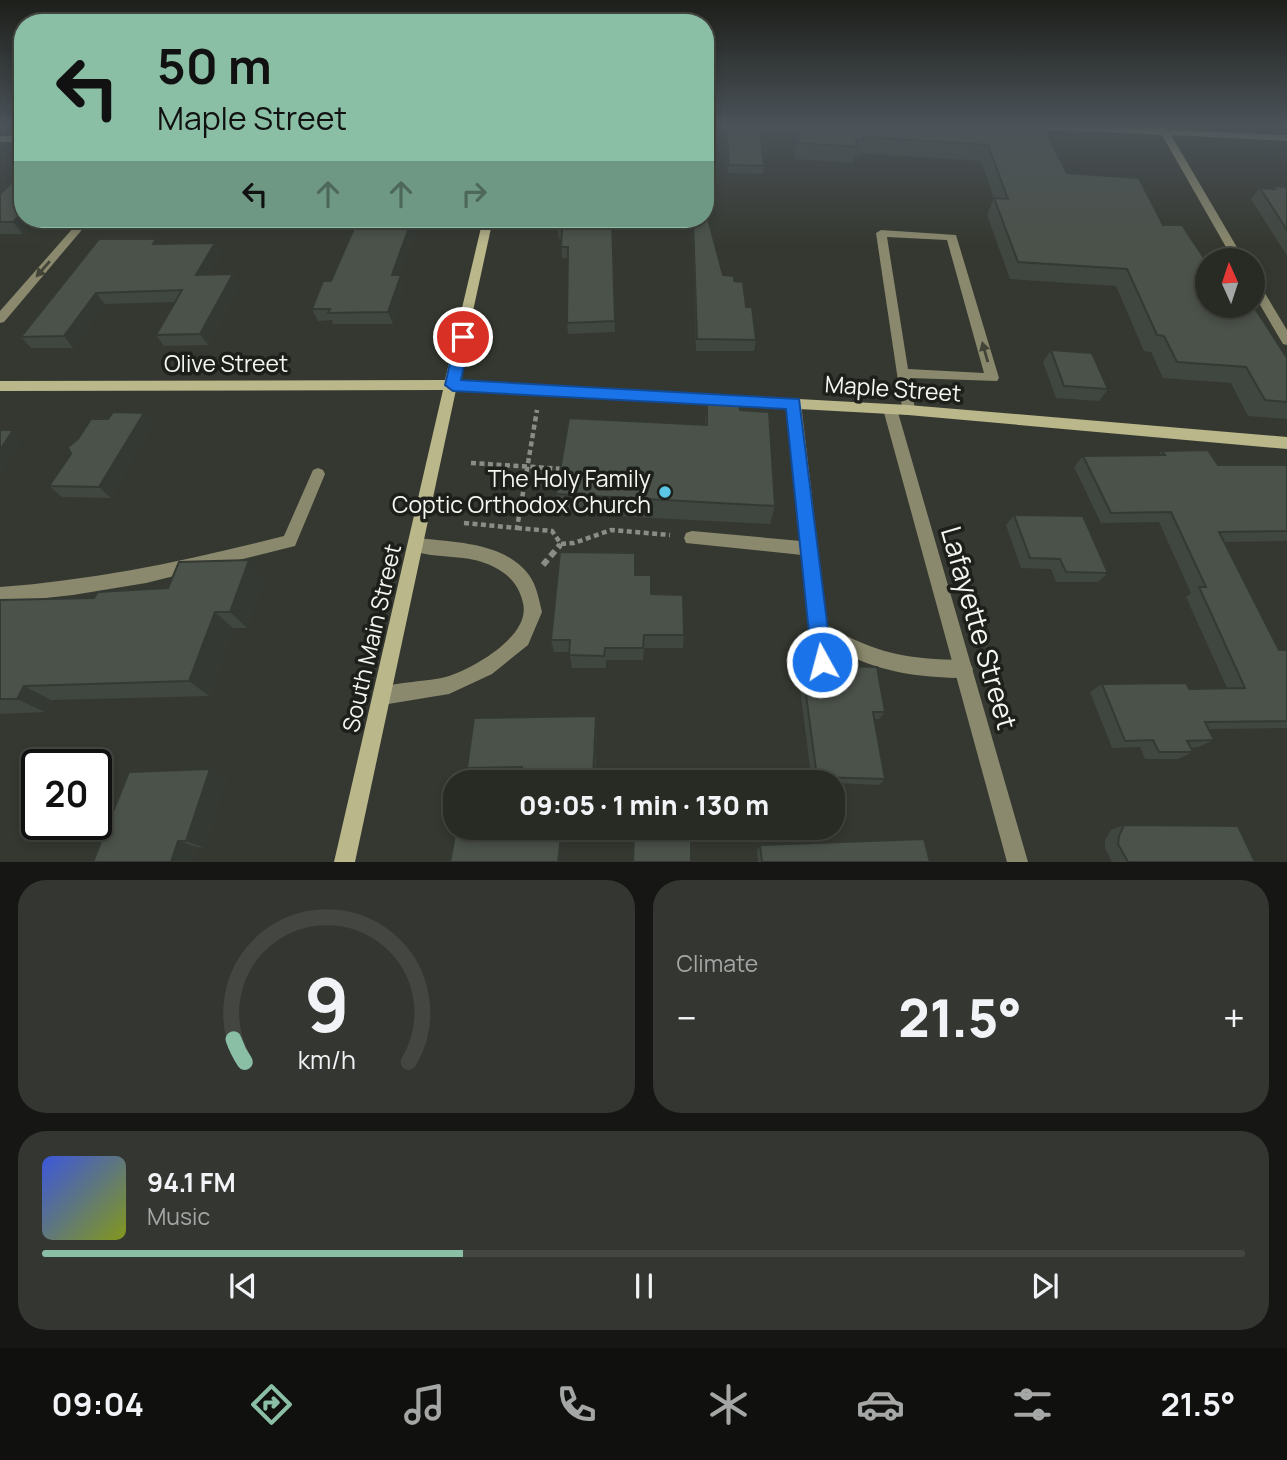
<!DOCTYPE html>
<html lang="en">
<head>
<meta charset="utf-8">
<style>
  body { margin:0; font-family:Manrope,sans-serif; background:#343631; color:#f1f3f6; height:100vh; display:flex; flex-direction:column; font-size:26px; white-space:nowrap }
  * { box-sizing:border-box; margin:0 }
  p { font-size:23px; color:#a5a7a6 }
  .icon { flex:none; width:38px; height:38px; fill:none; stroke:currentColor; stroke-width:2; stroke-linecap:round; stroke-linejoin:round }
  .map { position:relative; height:862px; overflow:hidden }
  .details { display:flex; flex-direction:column; gap:18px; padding:18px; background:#161714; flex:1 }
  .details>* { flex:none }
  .hud { position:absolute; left:14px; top:14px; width:700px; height:214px; border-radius:28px; box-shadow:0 4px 10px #0003,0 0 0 2px #444641; background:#8abfa5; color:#111; overflow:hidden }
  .needle { width:46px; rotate:357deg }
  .controls { position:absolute; left:1195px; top:248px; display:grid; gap:14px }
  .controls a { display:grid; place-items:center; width:70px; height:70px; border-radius:50%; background:#282a24; box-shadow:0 4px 10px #0003,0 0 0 2px #444641; font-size:35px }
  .speed { position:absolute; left:21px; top:749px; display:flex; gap:14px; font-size:35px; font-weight:700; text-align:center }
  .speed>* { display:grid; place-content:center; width:91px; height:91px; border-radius:50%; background:#282a24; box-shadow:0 4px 10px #0003,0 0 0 2px #444641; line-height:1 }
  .speed .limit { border:4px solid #111; border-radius:10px; background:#fff; color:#111 }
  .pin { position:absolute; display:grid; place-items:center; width:60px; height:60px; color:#fff; margin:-30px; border:4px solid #fff; border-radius:50%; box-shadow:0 2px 7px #0007 }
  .me { position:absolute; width:77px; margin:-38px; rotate:353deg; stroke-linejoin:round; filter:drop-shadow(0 0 5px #0008) }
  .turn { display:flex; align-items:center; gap:24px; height:147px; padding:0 28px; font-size:32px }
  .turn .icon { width:91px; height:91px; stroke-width:2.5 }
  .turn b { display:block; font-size:49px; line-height:60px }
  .lanes { display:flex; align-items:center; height:66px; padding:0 28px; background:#0003; justify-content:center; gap:35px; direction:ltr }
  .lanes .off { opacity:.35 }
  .big { font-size:52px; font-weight:800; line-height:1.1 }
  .details .card { flex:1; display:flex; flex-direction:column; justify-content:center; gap:10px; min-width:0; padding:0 24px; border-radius:28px; background:#343631 }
  .details .dial { align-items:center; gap:0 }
  .dial svg { height:182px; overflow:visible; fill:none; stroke:#444641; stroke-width:7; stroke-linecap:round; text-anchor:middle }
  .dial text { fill:#f1f3f6; stroke:none }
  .song { display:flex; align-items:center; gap:21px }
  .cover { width:84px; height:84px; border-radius:10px; background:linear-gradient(135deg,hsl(230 70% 55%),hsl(70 70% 35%)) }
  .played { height:7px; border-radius:4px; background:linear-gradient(90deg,#8abfa5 35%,#444641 35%) }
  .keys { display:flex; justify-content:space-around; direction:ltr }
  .heat { display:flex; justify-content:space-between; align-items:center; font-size:38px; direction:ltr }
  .details .tiles { flex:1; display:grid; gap:18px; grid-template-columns:1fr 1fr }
  .card:last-child { grid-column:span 2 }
  .trip { position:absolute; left:443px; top:770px; width:402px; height:70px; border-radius:28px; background:#282a24; box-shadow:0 4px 10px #0003,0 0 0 2px #444641; font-weight:800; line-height:70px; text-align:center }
  .tabs { display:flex; height:112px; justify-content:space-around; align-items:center; background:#10110e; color:#a5a7a6 }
  .tabs .icon { width:49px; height:49px }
  .tabs .selected { color:#8abfa5 }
  .tabs b { font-size:32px; color:#f1f3f6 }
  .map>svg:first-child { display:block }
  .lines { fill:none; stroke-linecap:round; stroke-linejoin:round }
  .path-far1 { stroke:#8a8d85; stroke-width:4.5; stroke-dasharray:5 3.5; stroke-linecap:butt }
  .path { stroke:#8a8d85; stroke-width:6; stroke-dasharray:7 4.5; stroke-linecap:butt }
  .service { fill:#8a896d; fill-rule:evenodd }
  .minor { fill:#8a896d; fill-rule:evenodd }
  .secondary { fill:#bab78b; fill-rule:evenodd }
  .wall { fill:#404740 }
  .shaded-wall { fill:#343934 }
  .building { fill:#4b524a; stroke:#343934; stroke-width:2 }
  .oneway { fill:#434438 }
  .route { fill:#1a73e8; stroke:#114b97; stroke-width:2 }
  .poi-dot { fill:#5ac8e6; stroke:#1d1f1b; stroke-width:2.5 }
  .labels { text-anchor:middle; stroke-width:7; stroke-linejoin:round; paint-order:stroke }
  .street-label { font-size:23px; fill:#f4f6f0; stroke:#1d1f1b }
  .poi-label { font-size:23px; fill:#f4f6f0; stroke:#1d1f1b; text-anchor:end }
  .near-street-label { font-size:28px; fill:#f4f6f0; stroke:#1d1f1b }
</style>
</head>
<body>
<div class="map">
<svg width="1287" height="862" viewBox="0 0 1287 862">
  <rect width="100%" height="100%" fill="#353830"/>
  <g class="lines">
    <path class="path-far1" d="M471 463 565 469
      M464 523 517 528 537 410
      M517 528 552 531 561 544 574 543 611 530 670 535
      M559 547 561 544"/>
    <path class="path" d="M543 565 560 545"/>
    <path class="service" d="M881 230 956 235 999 378 997 381 910 378 915 410 908 415 903 414 876 233ZM887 237 947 240 984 373 908 369Z
      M794 398 801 403 827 625C876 654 907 659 964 660L970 663 973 669 970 675C960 679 949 678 938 677 898 675 863 665 829 645L831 662 828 668 822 671 816 668 813 662 802 555 686 543 684 538 686 533 692 531 801 541 787 403Z
      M318 468 323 470 325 474 295 546 146 583 73 595 0 603V587C97 580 190 560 284 536L313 470Z
      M416 538C453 542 505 542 529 575 537 586 539 600 542 612L528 645 492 674 449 694 382 705 376 702 373 696 376 690C399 680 426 683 449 676 476 667 531 635 523 603 519 586 510 575 494 567 468 553 437 560 410 550L408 545 410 540Z"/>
    <path class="minor" d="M1030 126 1158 129 1157 126H1165L1168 130 1287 135V141L1171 135 1245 261H1234L1162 135 1034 129Z
      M0 136H23V142H0Z
      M81 219H91L4 322 0 323V311Z
      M1253 279 1257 280 1287 330V345L1283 344 1253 293Z
      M890 404 897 409 1028 862H1007L883 409Z"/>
    <path class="secondary" d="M483 219H493L458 380 908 405 1287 437V449L908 415 456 390 355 862H334L443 390 0 391V381L445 380Z"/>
  </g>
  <path class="wall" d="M725 126 764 166 763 174 728 173 725 132Z
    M796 126H1043L1067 173 1163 225 1208 306 1287 358V419L1248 416 1231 383 1163 378 1151 352 1144 351 1116 286 1010 279 987 215 994 198 981 161 860 153 859 156 855 155 853 163 795 159Z
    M23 165V219H36L23 234H0V194L16 178 14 175Z
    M1272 186 1287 187V256L1251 199 1260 188 1270 189Z
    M612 219 615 332 568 334 567 323 568 258H562L561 240 559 238 557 226Z
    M692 219H705L723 275 734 281 746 307 756 340 754 351H696Z
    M416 223 417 226 400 275 404 287 393 324H333L332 320 318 321 312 309 331 281Z
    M159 243H215L222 254 209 275 233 274 239 286 208 345 164 346 156 335 175 302 105 304 73 348H31L21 337Z
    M1051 350 1108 389 1099 401 1056 398 1043 362Z
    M707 403 740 410 775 506 770 524 559 513 556 494 705 425Z
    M144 413 153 424 111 498 62 497 49 486 108 419Z
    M1162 451 1218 465H1287V541L1225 542 1279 650H1287V728L1209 729 1214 740 1199 747 1191 748 1193 752 1178 759H1145L1140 747 1112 748 1090 692 1102 684 1189 689 1227 688 1186 597 1191 593 1159 522 1101 523 1074 467 1083 456 1158 455Z
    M1014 515 1108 573 1098 582H1056L1051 569 1021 568 1006 525Z
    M635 575 684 635 683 648H644L643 660H606V668H572L569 652H554L551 640Z
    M265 578 247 628H233L209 696 51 700 45 712 0 714V600L94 598Z
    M802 665 885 712 879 719H874L885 779 879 785 812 782 798 674Z
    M596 716 597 723 595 782H524L521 778 522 773 472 774 467 768Z
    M210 769 227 778 204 848 197 847 192 862H93Z
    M1124 825 1255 862H1112L1105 848V840L1111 830Z
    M760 845 930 862H758L757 850Z"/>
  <path class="shaded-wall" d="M23 212V219H36L23 234 13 222Z
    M412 219H417L416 223 417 226 396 287 392 275Z
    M215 243 222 254 203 286 196 275Z
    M233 274 239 286 208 345 200 334Z
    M401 275 404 287 393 324 388 312Z
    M96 293 105 304 73 348 64 336Z
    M144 413 153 424 111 498 99 487Z
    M13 430 23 440 0 477V450Z
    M249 560 265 578 247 628 230 612Z
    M215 612 233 628 209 696 189 681Z
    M24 686 51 700 45 712 17 699Z
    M596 716 597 723 594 782 593 777Z
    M210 769 227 778 204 848 186 841Z
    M561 836 564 841 561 862H558Z
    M178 841 197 847 192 862H171Z"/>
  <path class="building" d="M726 126 760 127 764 166 729 165Z
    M799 126H1043L1067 173 1139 178 1163 225H1182L1208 264V306H1234L1236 308 1256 310 1287 358V402L1265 400 1246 367 1177 362 1164 336 1157 335 1127 269 1018 262 994 198 1008 199 988 145 863 137V140L856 139 857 147 798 143Z
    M23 165V212L13 222H0V194L20 174 14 175Z
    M1272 186 1287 187V230L1260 188 1275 189Z
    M705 207 723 275 734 276V281L743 282 746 307H752L756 340 697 339 693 219H705Z
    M358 219H412L392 275H401L388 312 328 313 330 309H312L323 281H331Z
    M562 219H612L615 321 567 323 568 247H561L562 230 557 226Z
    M99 239H156L153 244 215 243 196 275 233 274 200 334 156 335 182 290 96 293 64 336 21 337Z
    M1051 350 1092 353 1108 389 1064 386Z
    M707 403 739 405 740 410 769 412 775 506 556 494 569 418 707 425Z
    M113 412 144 413 99 487 49 486 71 454 68 447 78 439 91 419H108Z
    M0 430H13L0 450Z
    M1208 450 1218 465H1287V531L1219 532 1279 650H1287V721L1205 722 1214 740 1187 741 1193 752H1159L1153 740 1125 741 1102 684 1186 683 1189 689 1245 688 1199 587H1206L1171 512 1111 513 1083 456 1165 455 1162 451Z
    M1014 515 1083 516 1108 573 1066 572 1060 559 1030 558Z
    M560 552 635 553V575H651V594L683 595 684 635H644L643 648H605L604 656 569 655 570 640H551Z
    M249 560 230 612H215L189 681 24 686 17 699H0V600L94 598 98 592 168 588 179 562Z
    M802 665 877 667 885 712H873L885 779 817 777Z
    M596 716 593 777 521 778 522 767 467 768 474 718Z
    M210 769 186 841H178L171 862H93L129 772Z
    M1124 825 1238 826 1255 862H1128L1118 844 1119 836Z
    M634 828H691V862H633Z
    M456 830 561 836 558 862H450Z
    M924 839 930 862H762L760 845Z"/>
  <defs><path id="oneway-solid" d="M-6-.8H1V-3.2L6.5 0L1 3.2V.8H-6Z" transform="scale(1.75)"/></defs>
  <g class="oneway">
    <use href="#oneway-solid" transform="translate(43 269) rotate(131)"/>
    <use href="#oneway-solid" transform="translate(985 352) rotate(-106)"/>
  </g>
  <linearGradient id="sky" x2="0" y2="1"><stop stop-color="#1d1f1a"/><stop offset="0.51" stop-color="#4b5359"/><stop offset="1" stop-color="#4b5359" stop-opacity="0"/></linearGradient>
  <rect width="1287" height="246" fill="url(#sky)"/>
  <path class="route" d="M463 332 470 337 461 380 799 399 832 662 829 669 822 672 815 669 812 662 786 409 453 391 445 385 456 337Z"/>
  <circle class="poi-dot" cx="665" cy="492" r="7"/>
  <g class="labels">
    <g class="street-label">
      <text x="226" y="372">Olive Street</text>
      <text transform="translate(893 389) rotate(4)" y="8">Maple Street</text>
      <text transform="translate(372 638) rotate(-77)" y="8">South Main Street</text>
    </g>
    <g class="poi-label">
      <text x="651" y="487">The Holy Family<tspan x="651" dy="26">Coptic Orthodox Church</tspan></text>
    </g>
    <g class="near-street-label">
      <text transform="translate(979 628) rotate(74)" y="10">Lafayette Street</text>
    </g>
  </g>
</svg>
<div class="controls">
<a><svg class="needle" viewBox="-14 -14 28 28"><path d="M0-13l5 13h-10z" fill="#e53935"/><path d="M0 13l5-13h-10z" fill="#a5a7a6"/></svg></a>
</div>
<div class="speed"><div class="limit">20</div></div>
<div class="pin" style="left:463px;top:337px;background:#d93025"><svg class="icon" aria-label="arrive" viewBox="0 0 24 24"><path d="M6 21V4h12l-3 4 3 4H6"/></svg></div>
<svg class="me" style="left:822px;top:662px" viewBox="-20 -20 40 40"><circle r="17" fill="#1a73e8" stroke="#fff" stroke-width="3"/><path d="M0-11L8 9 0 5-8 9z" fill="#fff"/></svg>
<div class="trip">09:05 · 1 min · 130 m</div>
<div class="hud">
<div class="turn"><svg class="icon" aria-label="left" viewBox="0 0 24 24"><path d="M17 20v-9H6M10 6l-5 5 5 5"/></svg><div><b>50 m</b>Maple Street</div></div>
<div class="lanes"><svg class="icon" aria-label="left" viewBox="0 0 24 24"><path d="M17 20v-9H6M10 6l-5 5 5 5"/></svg><svg class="icon off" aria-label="ahead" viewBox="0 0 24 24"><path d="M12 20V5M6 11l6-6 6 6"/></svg><svg class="icon off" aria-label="ahead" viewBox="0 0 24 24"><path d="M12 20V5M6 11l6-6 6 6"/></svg><svg class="icon off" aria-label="right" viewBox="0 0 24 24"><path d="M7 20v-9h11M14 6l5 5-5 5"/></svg></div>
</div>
</div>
<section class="details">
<div class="tiles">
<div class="card dial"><svg viewBox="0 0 100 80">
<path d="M14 69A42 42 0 1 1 86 69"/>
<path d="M14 69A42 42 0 0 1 9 59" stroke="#8abfa5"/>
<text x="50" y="56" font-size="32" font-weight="700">9</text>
<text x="50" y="72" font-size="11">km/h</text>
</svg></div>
<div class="card"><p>Climate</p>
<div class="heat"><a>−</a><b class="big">21.5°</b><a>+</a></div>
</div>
<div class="card">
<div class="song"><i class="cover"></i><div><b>94.1 FM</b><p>Music</p></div></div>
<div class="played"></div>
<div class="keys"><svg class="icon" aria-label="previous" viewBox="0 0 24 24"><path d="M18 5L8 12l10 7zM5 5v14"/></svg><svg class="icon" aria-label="pause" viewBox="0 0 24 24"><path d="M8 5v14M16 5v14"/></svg><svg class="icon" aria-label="next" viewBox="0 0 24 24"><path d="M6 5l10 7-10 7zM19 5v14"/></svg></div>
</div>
</div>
</section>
<nav class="tabs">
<b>09:04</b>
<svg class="icon selected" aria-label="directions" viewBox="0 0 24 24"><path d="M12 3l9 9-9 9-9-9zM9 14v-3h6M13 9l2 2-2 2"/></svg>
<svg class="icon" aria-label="music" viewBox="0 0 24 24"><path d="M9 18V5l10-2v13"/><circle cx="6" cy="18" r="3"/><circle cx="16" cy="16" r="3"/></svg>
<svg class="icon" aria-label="phone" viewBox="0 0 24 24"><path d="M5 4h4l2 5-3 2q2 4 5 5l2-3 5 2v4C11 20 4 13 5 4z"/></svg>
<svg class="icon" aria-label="climate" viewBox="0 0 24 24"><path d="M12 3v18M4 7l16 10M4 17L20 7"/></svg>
<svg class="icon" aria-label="car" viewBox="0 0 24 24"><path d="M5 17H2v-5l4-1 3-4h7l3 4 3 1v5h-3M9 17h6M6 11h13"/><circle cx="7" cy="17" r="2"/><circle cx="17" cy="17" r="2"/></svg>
<svg class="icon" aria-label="filters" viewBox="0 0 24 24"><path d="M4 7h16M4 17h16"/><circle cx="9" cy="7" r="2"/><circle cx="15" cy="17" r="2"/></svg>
<b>21.5°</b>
</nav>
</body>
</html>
